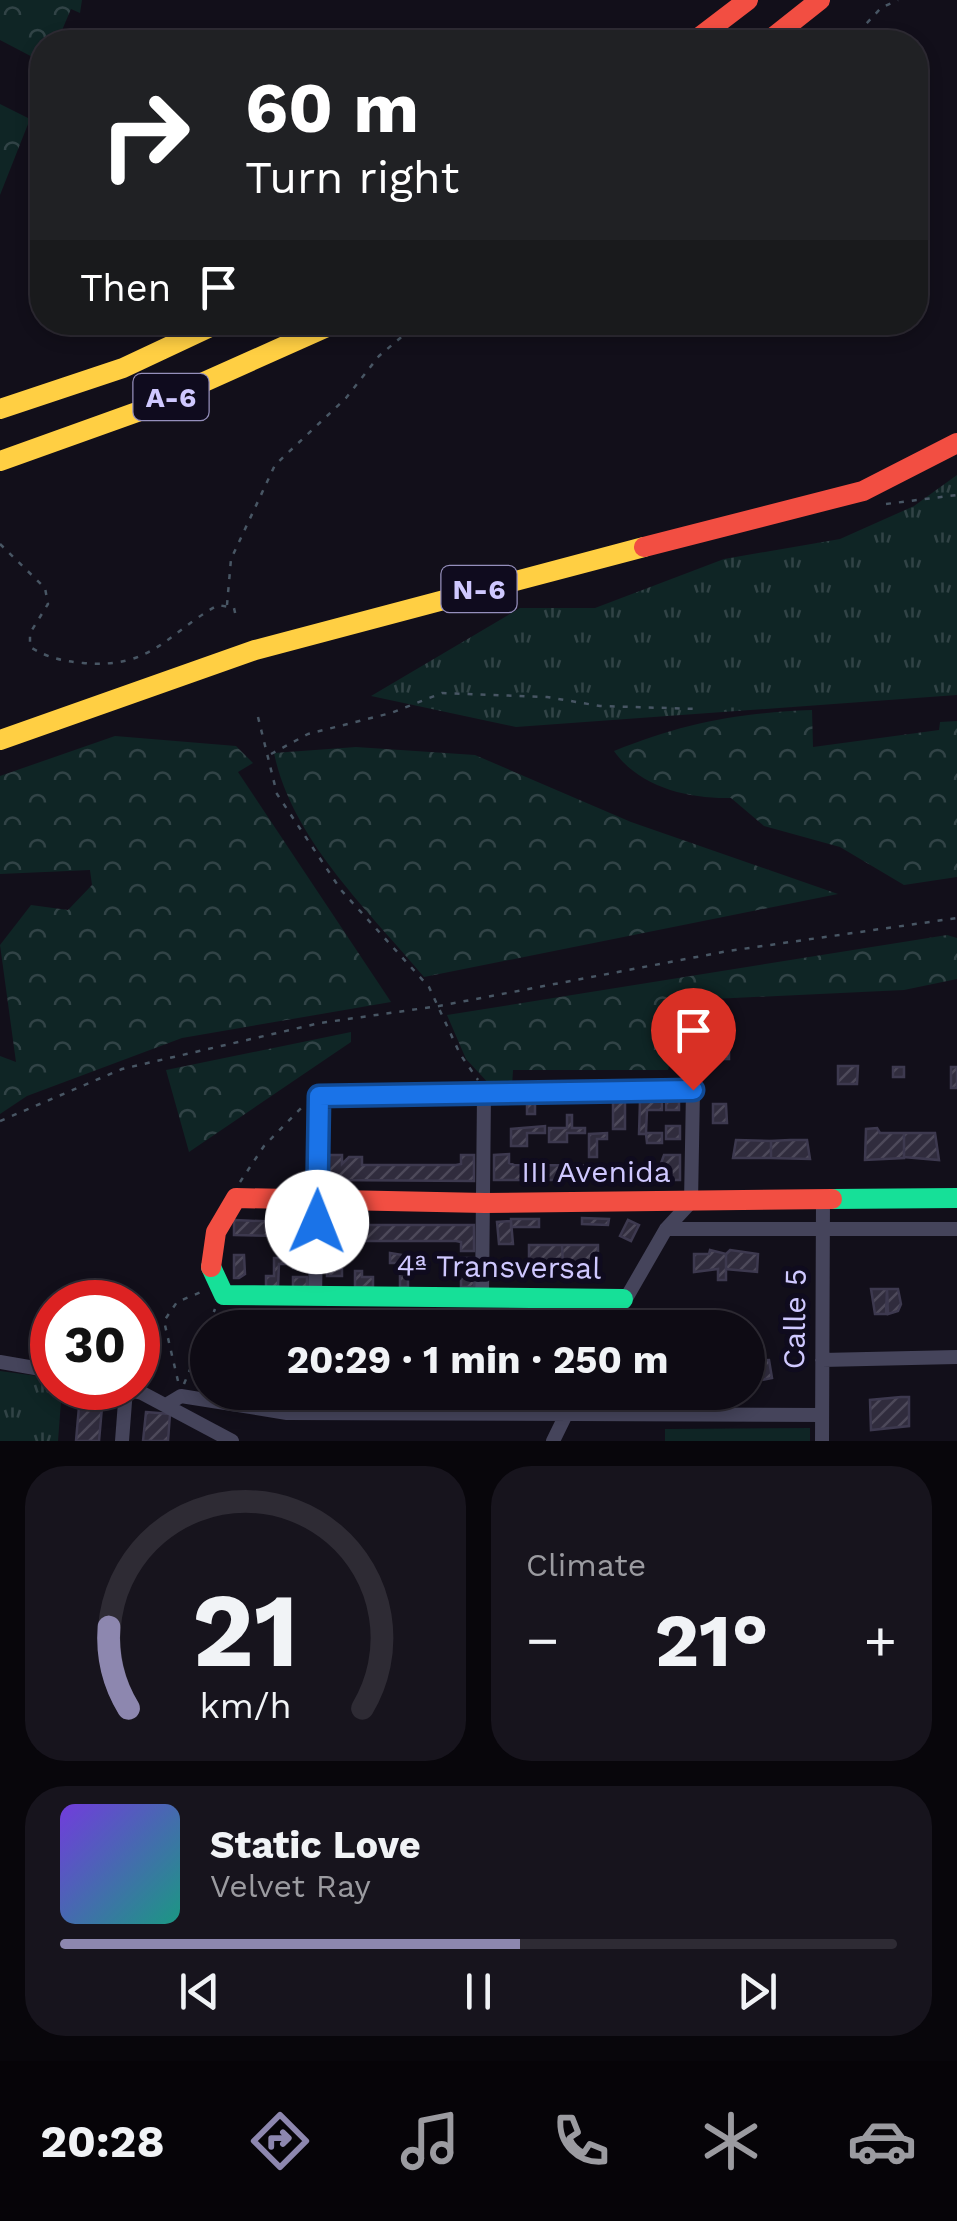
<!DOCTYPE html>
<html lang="en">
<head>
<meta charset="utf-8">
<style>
  body { margin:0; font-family:"Work Sans",sans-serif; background:#17141d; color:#f1f3f6; height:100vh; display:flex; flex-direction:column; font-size:38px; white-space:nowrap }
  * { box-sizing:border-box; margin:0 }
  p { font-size:32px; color:#9b9ba0 }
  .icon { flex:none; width:55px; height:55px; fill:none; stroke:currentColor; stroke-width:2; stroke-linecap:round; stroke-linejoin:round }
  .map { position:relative; height:1441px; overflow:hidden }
  .sheet { display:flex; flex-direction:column; gap:25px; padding:25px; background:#08060b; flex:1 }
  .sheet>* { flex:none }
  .hud { position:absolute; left:30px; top:30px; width:898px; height:305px; border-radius:40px; box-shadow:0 5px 15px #0003,0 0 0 2px #2e2b34; background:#202124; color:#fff; overflow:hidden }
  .speed { position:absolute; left:30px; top:1280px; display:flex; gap:20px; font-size:50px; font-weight:700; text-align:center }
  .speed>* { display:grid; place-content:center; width:130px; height:130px; border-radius:50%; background:#0e0b14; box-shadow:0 5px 15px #0003,0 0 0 2px #2e2b34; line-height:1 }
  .speed .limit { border:15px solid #d22; background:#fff; color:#111 }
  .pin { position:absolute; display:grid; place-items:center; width:85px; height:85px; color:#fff; margin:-102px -42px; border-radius:50% 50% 50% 0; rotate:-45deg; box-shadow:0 0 10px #0007 }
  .pin .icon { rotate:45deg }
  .me { position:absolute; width:110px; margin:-55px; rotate:1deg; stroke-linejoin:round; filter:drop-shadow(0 0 8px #0008) }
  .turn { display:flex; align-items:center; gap:35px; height:210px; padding:0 50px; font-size:45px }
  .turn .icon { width:130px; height:130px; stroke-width:2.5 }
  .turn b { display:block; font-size:70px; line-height:85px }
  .then { display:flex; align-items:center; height:95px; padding:0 50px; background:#0003; gap:20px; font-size:38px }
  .big { font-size:75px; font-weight:700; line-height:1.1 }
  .sheet .widget { flex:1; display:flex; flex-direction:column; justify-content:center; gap:15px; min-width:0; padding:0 35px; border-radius:40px; background:#17141d }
  .sheet .dial { align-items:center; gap:0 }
  .dial svg { height:260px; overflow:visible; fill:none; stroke:#2e2b34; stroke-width:7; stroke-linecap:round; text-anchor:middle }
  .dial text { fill:#f1f3f6; stroke:none }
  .song { display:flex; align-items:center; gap:30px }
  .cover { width:120px; height:120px; border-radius:15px; background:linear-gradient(135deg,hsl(260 70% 55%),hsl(170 70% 35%)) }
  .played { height:10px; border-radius:5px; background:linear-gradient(90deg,#8d87af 55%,#2e2b34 55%) }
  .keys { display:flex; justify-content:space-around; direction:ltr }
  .heat { display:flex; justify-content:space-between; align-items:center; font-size:55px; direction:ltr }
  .sheet .tiles { flex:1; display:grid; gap:25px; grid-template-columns:1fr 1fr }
  .widget:last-child { grid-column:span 2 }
  .trip { position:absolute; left:190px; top:1310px; width:575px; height:100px; border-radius:50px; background:#0e0b14; box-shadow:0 5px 15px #0003,0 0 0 2px #2e2b34; font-weight:700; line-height:100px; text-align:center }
  .dock { display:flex; height:160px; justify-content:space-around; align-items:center; background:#060408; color:#9b9ba0 }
  .dock .icon { width:70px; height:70px }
  .dock .on { color:#8d87af }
  .dock b { font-size:45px; color:#f1f3f6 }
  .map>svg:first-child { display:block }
  .grass { fill:url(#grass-tufts) }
  .forest { fill:url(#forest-crowns) }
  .pitch { fill:#0f2525 }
  .building { fill:url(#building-hatch); stroke:#3d394f; stroke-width:2.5 }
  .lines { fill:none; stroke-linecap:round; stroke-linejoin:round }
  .path { stroke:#485664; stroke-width:2.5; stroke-dasharray:5 8; stroke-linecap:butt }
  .street { stroke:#45445b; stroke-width:14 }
  .fast { stroke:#16e098; stroke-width:20 }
  .slow { stroke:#ffcf43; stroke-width:20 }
  .jam { stroke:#f24e42; stroke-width:20 }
  .route-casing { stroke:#114b97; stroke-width:25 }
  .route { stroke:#1a73e8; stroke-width:18 }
  .labels { text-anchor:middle; stroke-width:10; stroke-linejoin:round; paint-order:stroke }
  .shield { fill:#0f0b1e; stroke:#958fbc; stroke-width:2.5 }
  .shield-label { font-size:28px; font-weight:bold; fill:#cfc8ff }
  .street-label { font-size:30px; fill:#cfc8ff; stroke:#0f0b1e }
</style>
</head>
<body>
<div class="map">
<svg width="957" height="1441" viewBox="0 0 957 1441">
  <defs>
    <pattern id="grass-tufts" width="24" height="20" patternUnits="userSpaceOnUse" patternTransform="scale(2.5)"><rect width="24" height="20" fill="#0f2525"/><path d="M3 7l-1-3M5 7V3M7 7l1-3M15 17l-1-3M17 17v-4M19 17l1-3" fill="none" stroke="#314346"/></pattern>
    <pattern id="forest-crowns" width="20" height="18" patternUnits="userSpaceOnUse" patternTransform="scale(2.5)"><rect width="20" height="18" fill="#0f2525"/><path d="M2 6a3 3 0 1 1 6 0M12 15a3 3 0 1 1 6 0" fill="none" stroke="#314346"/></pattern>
    <pattern id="building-hatch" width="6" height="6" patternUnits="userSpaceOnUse" patternTransform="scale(2.5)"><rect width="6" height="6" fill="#302c3d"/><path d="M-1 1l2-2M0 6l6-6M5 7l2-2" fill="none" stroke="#4d495a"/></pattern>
  </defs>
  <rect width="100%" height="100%" fill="#120f1a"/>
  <path class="grass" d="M957 475V695L516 727 371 696 520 608H595L724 559 840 539 914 506Z
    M0 1371 52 1378V1388H62L58 1441H0Z"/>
  <path class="forest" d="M0 0H82L80 13 71 9 57 42H42V62L0 40Z
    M0 104 30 119 0 195Z
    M812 710 813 747 939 730 940 722 957 721V877L904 885 840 847 764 826 731 798C688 799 639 787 614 751 683 723 737 713 812 710Z
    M115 736 236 746 253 763 238 772 391 1002 182 1038 27 1096 0 1114V1056L16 1062 0 945 31 905 68 910 92 885 90 870 0 874V776Z
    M356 747 475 755 631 822 838 894 424 977C369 911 292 840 274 753Z
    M947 935 957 938V979L904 990 713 999 683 1017 668 1070H513L512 1087H492L466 1059 447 1015Z
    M351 1032V1042L189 1152 166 1070Z"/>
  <path class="pitch" d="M810 1428V1441H665V1429Z"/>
  <path class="building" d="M729 1048V1059H716V1049Z
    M838 1066H858L857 1084H838Z
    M893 1067H904V1077H893Z
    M951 1067H957V1088H951Z
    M527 1101H535V1114H527Z
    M613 1101H625V1129H613Z
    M640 1101H662V1110H647L646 1133H662V1143H647L646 1134H639Z
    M679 1101V1110H666V1102Z
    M713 1104H726L727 1123H713Z
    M567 1115H572V1128H585V1133H567V1142H549V1128H567Z
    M545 1126V1133H527V1146H511V1129Z
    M666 1126H680V1139H666Z
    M877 1128 880 1133H904V1158L865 1160 866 1129Z
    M607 1133V1139H597V1157H589V1134Z
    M904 1133H935L939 1160 904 1157Z
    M736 1140 771 1141V1158H733Z
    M790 1140H807L810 1159 771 1158V1141Z
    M509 1154V1163L514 1165 660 1166 664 1155H680V1180H494V1155Z
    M327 1155H342V1164L349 1157H362V1165H456L461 1164V1155H474V1181L327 1180Z
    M582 1218 609 1219 608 1225 582 1224Z
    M511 1219H539V1227H511Z
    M234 1220 308 1223 307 1249 294 1248V1239L281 1236 234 1235Z
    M628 1220 639 1225 631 1241 620 1236Z
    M511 1221 513 1244H499L497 1222Z
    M356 1225H474V1251H461V1242L456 1241H349L342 1242V1251H327V1226Z
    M529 1245H562L563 1263 546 1267 529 1263Z
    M562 1245H598V1264L571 1267 563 1263Z
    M710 1250 726 1254V1280H718V1269L694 1272V1254H709Z
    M730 1250 758 1254 757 1272 726 1269V1254Z
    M390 1253 409 1256 413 1274H408V1287H400V1263H390Z
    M234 1255H244L245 1274 239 1278H234Z
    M274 1258H291V1264H279L278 1288H266V1276H274Z
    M293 1258H307V1268H293Z
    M461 1258H474V1270H461Z
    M342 1269V1276H327V1270Z
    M355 1271H362V1277H373V1287H355Z
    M461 1275H474V1287H461Z
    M293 1277H307V1288H293Z
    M871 1289H887L886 1314H875Z
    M887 1289H898L901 1304 898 1311 888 1314Z
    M440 1324H487V1328H440Z
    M769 1360 772 1378 751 1382 748 1361Z
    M80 1395 103 1396 99 1441H76Z
    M901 1397H909V1426L871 1430 870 1400Z
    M146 1412 170 1414 168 1441H143Z"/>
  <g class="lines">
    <path class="path" d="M849 42 881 8 898 0
      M886 504 957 495
      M0 544 45 588 48 604 30 633V647C48 658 63 661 83 663 152 669 165 635 218 605L234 608 236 617
      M227 605 231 559 275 465 346 398 379 356 419 322
      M258 717 277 794 341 890 429 987 460 1054 478 1080
      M271 754 308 734 391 713 442 693 547 697 600 706 699 709
      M0 1121 122 1069 320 1023 439 1006 728 951 957 918
      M240 1182 264 1146 305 1104
      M178 1381 164 1321 177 1302 201 1292
      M184 1384 215 1309"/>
    <path class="street" d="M666 1229H957
      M482 1295 484 1094
      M315 1296 319 1096 693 1090 691 1202 666 1229 609 1328
      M822 1360 957 1357
      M0 1362 52 1371
      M122 1388 142 1393 232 1441
      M166 1405 181 1396 287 1413 822 1415
      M122 1441 126 1389
      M553 1441 577 1392
      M822 1441 823 1199"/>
    <path class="fast" d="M832 1199 957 1198
      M211 1267 224 1295 623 1299"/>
    <path class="slow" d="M0 409 123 368 221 322
      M0 461 137 412 338 322
      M0 740 255 650 644 547"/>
    <path class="jam" d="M693 42 748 0
      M767 42 820 0
      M644 547 863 491 957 443
      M211 1267 216 1232 236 1198 485 1203 832 1199"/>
  </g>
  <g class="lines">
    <g class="route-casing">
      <path id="route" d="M317 1222 319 1096 693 1090"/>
    </g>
    <use href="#route" class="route"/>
  </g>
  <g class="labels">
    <g class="shield">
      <rect x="133.5" y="374" width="75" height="46" rx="8"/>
      <rect x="441.5" y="566" width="75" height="46" rx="8"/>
    </g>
    <g class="shield-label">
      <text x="171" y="407">A-6</text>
      <text x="479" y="599">N-6</text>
    </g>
    <g class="street-label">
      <text x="596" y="1182">III Avenida</text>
      <text transform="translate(499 1267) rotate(1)" y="10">4ª Transversal</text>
      <text transform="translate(795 1319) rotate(-89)" y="10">Calle 5</text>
    </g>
  </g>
</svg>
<div class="speed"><div class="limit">30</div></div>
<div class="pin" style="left:693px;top:1090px;background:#d93025"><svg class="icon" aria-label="arrive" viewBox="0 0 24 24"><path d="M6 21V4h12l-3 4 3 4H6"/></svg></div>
<svg class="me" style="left:317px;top:1222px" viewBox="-20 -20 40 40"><circle r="19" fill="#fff"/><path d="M0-13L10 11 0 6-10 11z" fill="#1a73e8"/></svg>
<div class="trip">20:29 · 1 min · 250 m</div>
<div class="hud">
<div class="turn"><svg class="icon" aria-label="right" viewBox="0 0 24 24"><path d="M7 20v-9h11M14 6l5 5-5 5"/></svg><div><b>60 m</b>Turn right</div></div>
<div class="then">Then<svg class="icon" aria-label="arrive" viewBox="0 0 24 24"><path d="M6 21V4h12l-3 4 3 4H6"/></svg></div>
</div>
</div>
<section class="sheet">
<div class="tiles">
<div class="widget dial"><svg viewBox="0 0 100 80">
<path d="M14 69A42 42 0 1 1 86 69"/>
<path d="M14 69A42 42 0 0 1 8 44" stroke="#8d87af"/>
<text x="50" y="56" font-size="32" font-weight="700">21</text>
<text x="50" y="72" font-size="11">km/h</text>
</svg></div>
<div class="widget"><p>Climate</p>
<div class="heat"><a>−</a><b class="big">21°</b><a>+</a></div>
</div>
<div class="widget">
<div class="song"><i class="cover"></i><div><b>Static Love</b><p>Velvet Ray</p></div></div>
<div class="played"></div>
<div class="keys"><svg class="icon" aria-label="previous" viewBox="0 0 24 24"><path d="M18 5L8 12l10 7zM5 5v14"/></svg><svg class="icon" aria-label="pause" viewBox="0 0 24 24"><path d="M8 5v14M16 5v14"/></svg><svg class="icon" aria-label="next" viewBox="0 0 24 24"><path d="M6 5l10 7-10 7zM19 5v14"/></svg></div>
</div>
</div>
</section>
<nav class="dock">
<b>20:28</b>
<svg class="icon on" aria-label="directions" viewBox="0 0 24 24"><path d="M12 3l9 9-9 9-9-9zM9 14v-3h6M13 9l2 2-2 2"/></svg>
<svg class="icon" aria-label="music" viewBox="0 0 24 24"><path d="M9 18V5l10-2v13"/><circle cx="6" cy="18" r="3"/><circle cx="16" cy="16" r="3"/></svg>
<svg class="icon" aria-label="phone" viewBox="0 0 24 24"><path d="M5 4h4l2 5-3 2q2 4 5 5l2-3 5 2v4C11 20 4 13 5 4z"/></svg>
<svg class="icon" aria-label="climate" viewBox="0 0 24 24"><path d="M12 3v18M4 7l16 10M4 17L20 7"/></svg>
<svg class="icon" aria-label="car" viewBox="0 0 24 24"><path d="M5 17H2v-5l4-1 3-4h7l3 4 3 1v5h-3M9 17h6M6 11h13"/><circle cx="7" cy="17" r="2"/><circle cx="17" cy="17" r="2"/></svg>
</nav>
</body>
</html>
